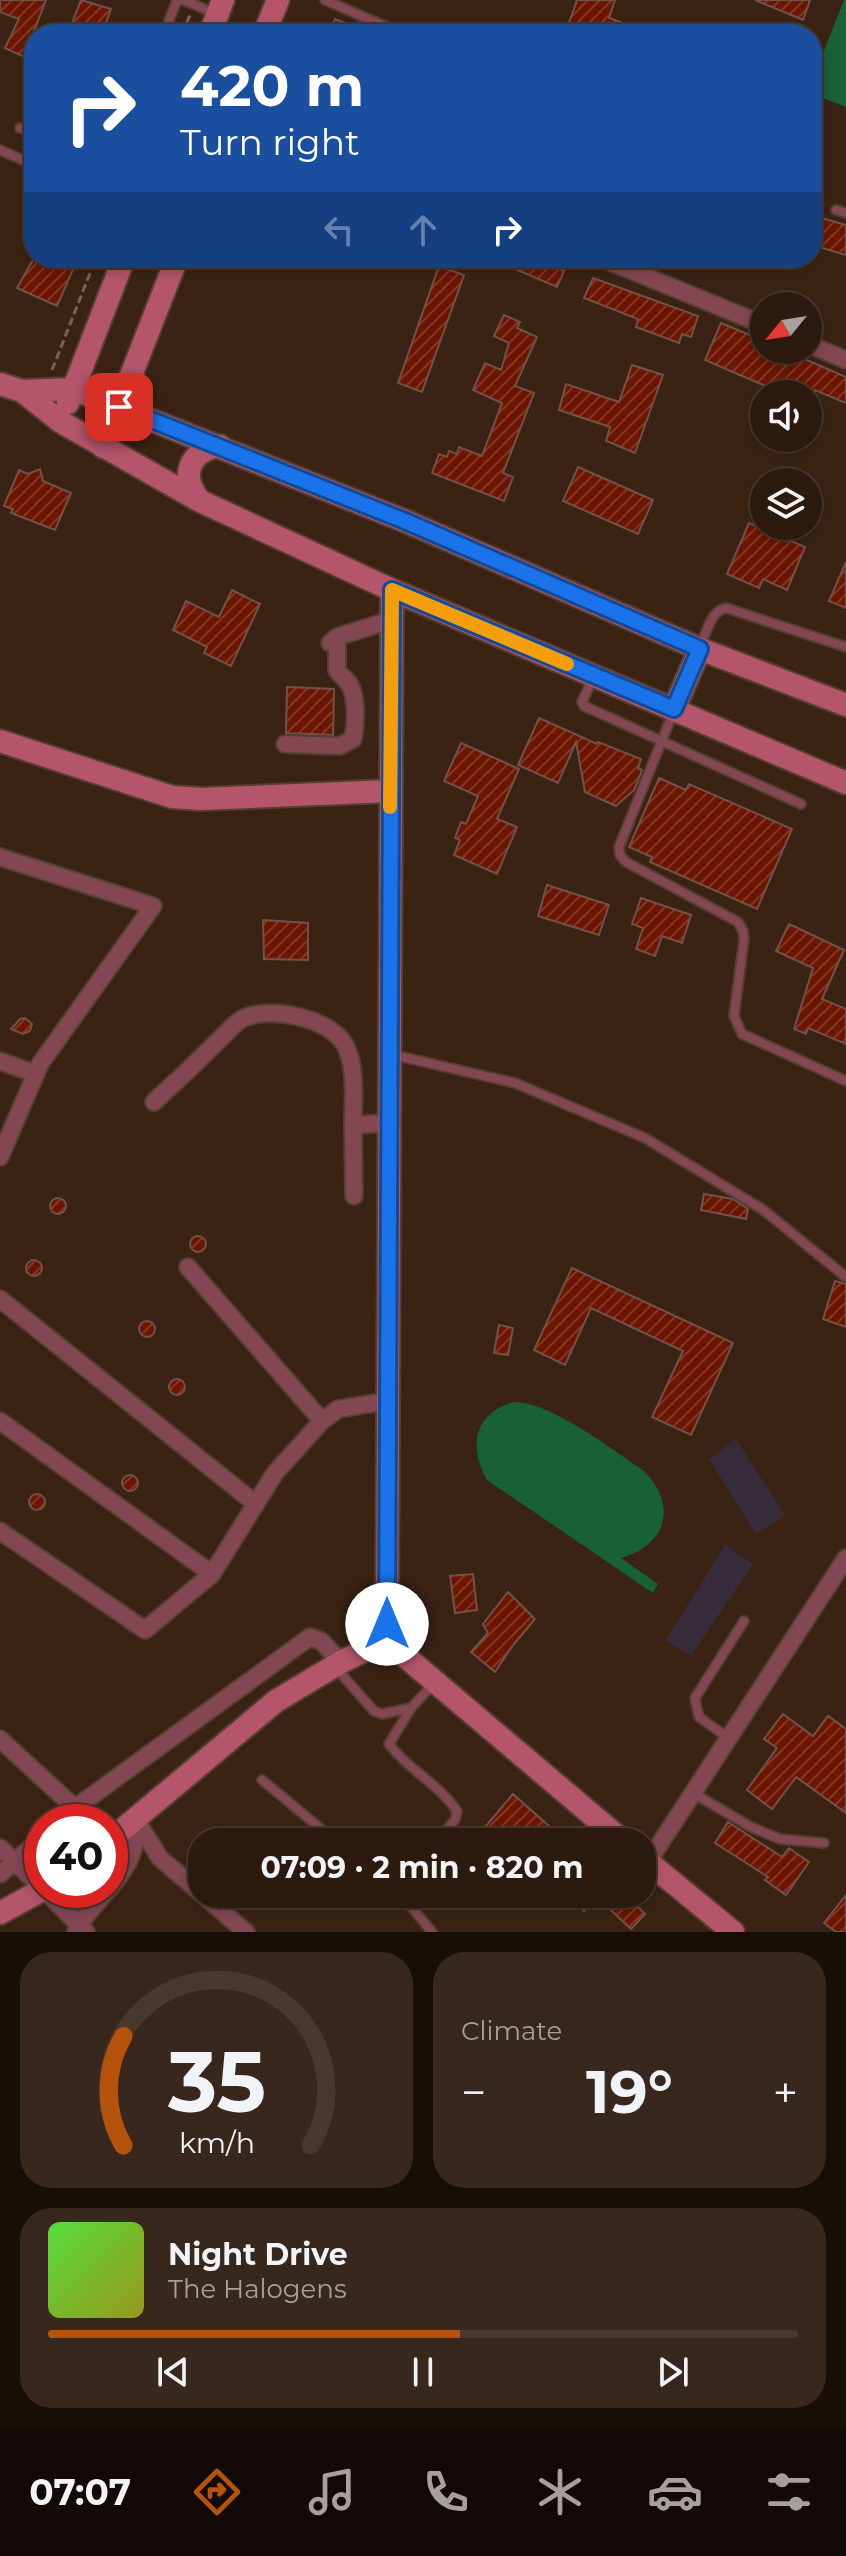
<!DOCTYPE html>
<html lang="en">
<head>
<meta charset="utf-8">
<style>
  body { margin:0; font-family:Montserrat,sans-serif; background:#38271c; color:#f1f3f6; height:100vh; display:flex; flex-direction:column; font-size:30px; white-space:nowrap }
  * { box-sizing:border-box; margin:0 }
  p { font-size:26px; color:#a6a19e }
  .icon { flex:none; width:44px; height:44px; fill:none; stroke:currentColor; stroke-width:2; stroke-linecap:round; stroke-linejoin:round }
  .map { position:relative; height:1932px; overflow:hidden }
  .side { display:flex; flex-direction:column; gap:20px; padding:20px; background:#180e08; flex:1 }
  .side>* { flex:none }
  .hud { position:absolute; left:24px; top:24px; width:798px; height:244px; border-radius:32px; box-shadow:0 4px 12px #0003,0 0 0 2px #48382e; background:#1a4fa0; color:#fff; overflow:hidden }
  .needle { width:52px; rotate:240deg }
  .fabs { position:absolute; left:750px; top:292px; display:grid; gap:16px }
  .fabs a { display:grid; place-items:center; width:72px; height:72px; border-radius:50%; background:#2c1a0e; box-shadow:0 4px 12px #0003,0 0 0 2px #48382e; font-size:40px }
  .speed { position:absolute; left:24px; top:1804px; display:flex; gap:16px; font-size:40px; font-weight:700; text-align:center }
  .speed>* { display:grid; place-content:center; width:104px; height:104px; border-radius:50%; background:#2c1a0e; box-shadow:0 4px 12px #0003,0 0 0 2px #48382e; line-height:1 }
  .speed .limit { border:12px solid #d22; background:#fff; color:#111 }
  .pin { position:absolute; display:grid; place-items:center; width:68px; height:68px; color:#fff; margin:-34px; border-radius:16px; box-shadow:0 4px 12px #0006 }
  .me { position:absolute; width:88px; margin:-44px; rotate:0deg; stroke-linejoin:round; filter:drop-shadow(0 0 6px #0008) }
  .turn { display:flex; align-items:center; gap:28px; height:168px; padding:0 24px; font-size:36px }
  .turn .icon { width:104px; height:104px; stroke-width:2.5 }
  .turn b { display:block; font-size:56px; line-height:68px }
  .lanes { display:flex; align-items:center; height:76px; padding:0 24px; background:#0003; justify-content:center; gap:40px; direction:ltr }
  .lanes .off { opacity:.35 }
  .big { font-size:60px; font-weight:700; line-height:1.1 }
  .side .widget { flex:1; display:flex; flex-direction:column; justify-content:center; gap:12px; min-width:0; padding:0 28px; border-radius:32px; background:#38271c }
  .side .dial { align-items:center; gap:0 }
  .dial svg { height:208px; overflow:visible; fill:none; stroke:#48382e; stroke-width:7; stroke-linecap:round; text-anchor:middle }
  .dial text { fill:#f1f3f6; stroke:none }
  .song { display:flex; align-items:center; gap:24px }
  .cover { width:96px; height:96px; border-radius:12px; background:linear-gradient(135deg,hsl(110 70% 55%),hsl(60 70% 35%)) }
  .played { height:8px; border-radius:4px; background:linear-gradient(90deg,#b45309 55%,#48382e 55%) }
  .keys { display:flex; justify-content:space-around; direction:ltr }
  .heat { display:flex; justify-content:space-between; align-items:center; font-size:44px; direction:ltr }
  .side .tiles { flex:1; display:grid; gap:20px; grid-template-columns:1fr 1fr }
  .widget:last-child { grid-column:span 2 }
  .trip { position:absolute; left:188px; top:1828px; width:468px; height:80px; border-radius:32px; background:#2c1a0e; box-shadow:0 4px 12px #0003,0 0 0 2px #48382e; font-weight:700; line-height:80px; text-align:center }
  .dock { display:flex; height:128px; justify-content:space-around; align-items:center; background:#120a06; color:#a6a19e }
  .dock .icon { width:56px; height:56px }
  .dock .selected { color:#b45309 }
  .dock b { font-size:36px; color:#f1f3f6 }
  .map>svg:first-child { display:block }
  .education { fill:#372c3b }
  .pitch { fill:#176135 }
  .building { fill:url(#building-hatch); stroke:#71524a; stroke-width:2 }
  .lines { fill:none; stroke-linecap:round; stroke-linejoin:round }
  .lane-casing { stroke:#553f2f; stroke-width:12 }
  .street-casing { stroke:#553f2f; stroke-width:20 }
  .secondary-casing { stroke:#553f2f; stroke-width:26 }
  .path { stroke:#786355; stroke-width:3; stroke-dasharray:8 4; stroke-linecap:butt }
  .lane { stroke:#834754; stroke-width:8 }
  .street { stroke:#834754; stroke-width:16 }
  .secondary { stroke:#b4556c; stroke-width:22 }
  .route-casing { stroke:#114b97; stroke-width:20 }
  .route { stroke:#1a73e8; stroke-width:14 }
  .slow { stroke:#f59e0b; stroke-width:14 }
</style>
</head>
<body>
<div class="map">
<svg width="846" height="1932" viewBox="0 0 846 1932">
  <defs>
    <pattern id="building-hatch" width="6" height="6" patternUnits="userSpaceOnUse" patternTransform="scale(2)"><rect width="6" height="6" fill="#6c1500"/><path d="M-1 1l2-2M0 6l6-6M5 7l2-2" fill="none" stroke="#823725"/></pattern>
  </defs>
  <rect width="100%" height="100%" fill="#3a2313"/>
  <path class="education" d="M736 1439 785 1515 756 1534 709 1459Z
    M725 1545 753 1564 691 1656 666 1640Z"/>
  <path class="pitch" d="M844 0H846V107L812 94V81Z
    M514 1402C551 1402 613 1450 644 1471 678 1505 667 1545 621 1558L658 1584 653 1593 487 1480C468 1446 474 1413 514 1402Z"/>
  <path class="building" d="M0 0H46L24 57 5 48 19 19 0 12Z
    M81 0 111 9 102 34H68Z
    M577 0H615L609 18 648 32V34H565Z
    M755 0H810L803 20Z
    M335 19 370 33V34H329Z
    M812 215 846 225V255L812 245Z
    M34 258H78L57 306 17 288Z
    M490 258H533L564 271 557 287Z
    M439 266 464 275 422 392 398 383Z
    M593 278 698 316 691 337 682 334 679 343 636 327 638 319 584 298Z
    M504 315 520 322 517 328 537 337 515 386 534 393 503 473 513 477 504 501 432 473 439 454 447 457 449 451 457 454 459 447 482 456 502 403 473 390 485 363 501 370 509 343 494 336Z
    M721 323 764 341V350H784L846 377V403L815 390 813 394H784L705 360Z
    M632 365 663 375 635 453 606 441 610 427 559 410 566 384 619 402Z
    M578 467 653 500 638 534 563 501Z
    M40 469 43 481 71 493 55 530 11 513 13 509 4 506 19 470 28 474Z
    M749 523 805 547 787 590 763 579 759 588 727 574Z
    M846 562V608L829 601Z
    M232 590 260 604 231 666 204 653 207 647 173 630 186 601 219 617Z
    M287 687 334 689 333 735 286 733Z
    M539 718 597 744 598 742 641 759 638 768 642 770 634 790 616 806 585 792 576 742 558 783 518 765Z
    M461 743 519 769 497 819 517 827 497 874 454 855 460 840 455 838 461 822 466 824 478 796 444 781Z
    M659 778 686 790 689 784 792 829 757 909 650 862 652 857 629 847Z
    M547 885 609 905 599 935 538 916Z
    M641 898 691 915 682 943 662 936 655 956 636 949 643 928 632 924Z
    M263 920 308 923V960L264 959Z
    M789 924 844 950 822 999 846 1009V1044L808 1028 806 1034 794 1029 813 968 776 951Z
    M25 1018 32 1024 30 1031 23 1034 11 1029 20 1019Z
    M704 1194 733 1199 748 1209 746 1219 701 1210Z
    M50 1206a8 8 0 1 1 16 0a8 8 0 1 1-16 0Z
    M190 1244a8 8 0 1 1 16 0a8 8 0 1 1-16 0Z
    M26 1268a8 8 0 1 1 16 0a8 8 0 1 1-16 0Z
    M572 1268 733 1343 691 1435 652 1417 683 1351 591 1308 565 1365 534 1350Z
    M835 1281 846 1284V1327L823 1319Z
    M139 1329a8 8 0 1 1 16 0a8 8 0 1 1-16 0Z
    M499 1325 513 1328 508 1355 494 1353Z
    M169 1387a8 8 0 1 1 16 0a8 8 0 1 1-16 0Z
    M122 1483a8 8 0 1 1 16 0a8 8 0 1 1-16 0Z
    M29 1502a8 8 0 1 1 16 0a8 8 0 1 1-16 0Z
    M473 1574 477 1610 455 1613 450 1576Z
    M508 1592 535 1619 513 1645 495 1672 471 1652 488 1633 483 1624Z
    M783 1714 813 1736 828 1716 846 1729V1813L796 1777 772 1809 747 1790 777 1748 764 1739Z
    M513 1794 558 1834 551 1842H502L485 1827Z
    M728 1822 782 1857 789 1848 809 1862 786 1895 765 1880 768 1877 715 1843Z
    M564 1894H625L645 1914 631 1929 597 1897 584 1911Z
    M846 1895V1932H836L824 1923Z"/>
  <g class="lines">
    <g class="lane-casing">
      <path id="lane" d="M183 0 217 14
        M325 0 403 34
        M164 34 177 0
        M20 128 34 132
        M0 150 34 165
        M836 210 846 213
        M700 648C706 634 710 611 726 608L846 647
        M594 676 582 702 584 706 801 804
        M673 713 619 847 620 855 626 862 738 922 743 931 744 939 734 1016 742 1034 846 1081
        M394 1055 515 1083 645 1138 762 1209 846 1277
        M336 1668 374 1711 382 1714 411 1708
        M434 1683 411 1708 389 1744C408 1770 438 1783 457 1811L455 1820 436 1842
        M728 1738 699 1717 695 1698 744 1621
        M262 1780 337 1842
        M693 1793 751 1827 780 1839 824 1843
        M401 1894 432 1932"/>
    </g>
    <g class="street-casing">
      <path id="street" d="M601 258 764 325
        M808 344 846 360
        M330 643 337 637 391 620
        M285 744 340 746 353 739C356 725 357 699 350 685 347 680 340 675 337 670V637
        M0 857 153 906 40 1064 0 1157
        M0 1061 36 1074
        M154 1102C177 1081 199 1060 221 1038 228 1032 236 1021 244 1018 271 1006 330 1018 345 1045 357 1068 353 1100 353 1125
        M354 1196 353 1125 388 1123
        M188 1267 322 1421
        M0 1299 256 1504
        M0 1421 212 1574
        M0 1531 145 1630 212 1574 275 1473 322 1421 338 1409 387 1401
        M0 1739 75 1808 85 1822
        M136 1820 160 1858 246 1932
        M59 1822 75 1808 310 1637 321 1641 341 1662
        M0 1848 42 1888
        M648 1862 846 1558
        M0 1874 42 1838
        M110 1888C130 1864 136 1852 136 1821
        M44 1890 86 1932
        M76 1932 78 1925 108 1890"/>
    </g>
    <g class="secondary-casing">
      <path id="secondary" d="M210 34 223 0
        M264 34 278 0
        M0 384 22 391 61 422 200 501 392 590 846 783
        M22 391 73 389 405 521 700 649 846 705
        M68 403 124 258
        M103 447 177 258
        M200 501C179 476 189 451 220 446
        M392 590 387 1624 398 1650 407 1658 624 1842
        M674 709 700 649
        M0 741 172 797 201 799 390 791
        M110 1840 276 1701 341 1662 391 1638
        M642 1857 733 1932
        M0 1913 42 1890"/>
    </g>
    <path class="path" d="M182 34 190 15
      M52 370 96 258"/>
    <use href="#lane" class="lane"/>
    <use href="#street" class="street"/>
    <use href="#secondary" class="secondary"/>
  </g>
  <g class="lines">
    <g class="route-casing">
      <path id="route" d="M119 407 405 521 700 649 674 709 392 590 387 1624"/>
    </g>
    <use href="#route" class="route"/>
    <path class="slow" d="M390 807 392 590 567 664"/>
  </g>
</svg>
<div class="fabs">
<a><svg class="needle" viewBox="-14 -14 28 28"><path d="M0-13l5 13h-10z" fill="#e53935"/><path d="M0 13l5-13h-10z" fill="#a6a19e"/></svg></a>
<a><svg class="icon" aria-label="sound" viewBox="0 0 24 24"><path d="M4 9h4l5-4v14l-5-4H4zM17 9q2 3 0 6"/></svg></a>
<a><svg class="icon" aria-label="layers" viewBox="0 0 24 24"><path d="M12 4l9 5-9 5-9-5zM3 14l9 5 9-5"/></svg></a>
</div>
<div class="speed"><div class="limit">40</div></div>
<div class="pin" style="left:119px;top:407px;background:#d93025"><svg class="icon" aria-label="arrive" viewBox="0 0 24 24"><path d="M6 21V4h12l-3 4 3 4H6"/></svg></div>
<svg class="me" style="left:387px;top:1624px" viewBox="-20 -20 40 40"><circle r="19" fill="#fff"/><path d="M0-13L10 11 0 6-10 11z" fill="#1a73e8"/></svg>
<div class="trip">07:09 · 2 min · 820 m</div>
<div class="hud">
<div class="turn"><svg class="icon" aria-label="right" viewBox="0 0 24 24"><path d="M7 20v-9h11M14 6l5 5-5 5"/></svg><div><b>420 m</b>Turn right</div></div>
<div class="lanes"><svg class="icon off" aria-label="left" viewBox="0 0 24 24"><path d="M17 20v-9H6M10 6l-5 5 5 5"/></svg><svg class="icon off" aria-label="ahead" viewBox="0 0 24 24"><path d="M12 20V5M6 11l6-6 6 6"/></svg><svg class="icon" aria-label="right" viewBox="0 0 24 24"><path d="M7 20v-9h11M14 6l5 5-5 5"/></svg></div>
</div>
</div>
<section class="side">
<div class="tiles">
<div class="widget dial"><svg viewBox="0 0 100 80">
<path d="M14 69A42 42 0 1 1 86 69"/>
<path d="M14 69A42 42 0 0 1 14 27" stroke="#b45309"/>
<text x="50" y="56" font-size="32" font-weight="700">35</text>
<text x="50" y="72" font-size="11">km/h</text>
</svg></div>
<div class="widget"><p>Climate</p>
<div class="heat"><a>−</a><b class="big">19°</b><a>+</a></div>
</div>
<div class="widget">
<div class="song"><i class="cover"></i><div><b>Night Drive</b><p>The Halogens</p></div></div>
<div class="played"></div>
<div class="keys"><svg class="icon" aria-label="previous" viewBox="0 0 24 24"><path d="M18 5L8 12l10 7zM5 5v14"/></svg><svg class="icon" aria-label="pause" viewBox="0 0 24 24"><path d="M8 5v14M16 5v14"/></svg><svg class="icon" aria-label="next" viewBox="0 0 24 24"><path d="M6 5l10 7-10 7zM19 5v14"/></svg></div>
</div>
</div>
</section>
<nav class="dock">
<b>07:07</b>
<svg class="icon selected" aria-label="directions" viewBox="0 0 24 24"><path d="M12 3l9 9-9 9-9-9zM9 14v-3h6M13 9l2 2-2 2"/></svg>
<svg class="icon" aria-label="music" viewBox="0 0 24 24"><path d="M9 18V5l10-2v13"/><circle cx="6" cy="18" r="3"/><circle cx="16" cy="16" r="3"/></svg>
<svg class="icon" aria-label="phone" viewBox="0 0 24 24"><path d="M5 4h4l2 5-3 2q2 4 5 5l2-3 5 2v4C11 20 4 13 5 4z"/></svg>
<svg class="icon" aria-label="climate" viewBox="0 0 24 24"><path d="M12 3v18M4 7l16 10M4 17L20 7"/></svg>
<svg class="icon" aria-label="car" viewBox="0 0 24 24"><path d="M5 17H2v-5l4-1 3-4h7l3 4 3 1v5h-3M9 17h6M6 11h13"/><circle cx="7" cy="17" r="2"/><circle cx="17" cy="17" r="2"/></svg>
<svg class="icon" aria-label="filters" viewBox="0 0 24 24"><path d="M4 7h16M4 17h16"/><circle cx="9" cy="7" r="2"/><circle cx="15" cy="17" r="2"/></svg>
</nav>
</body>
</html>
